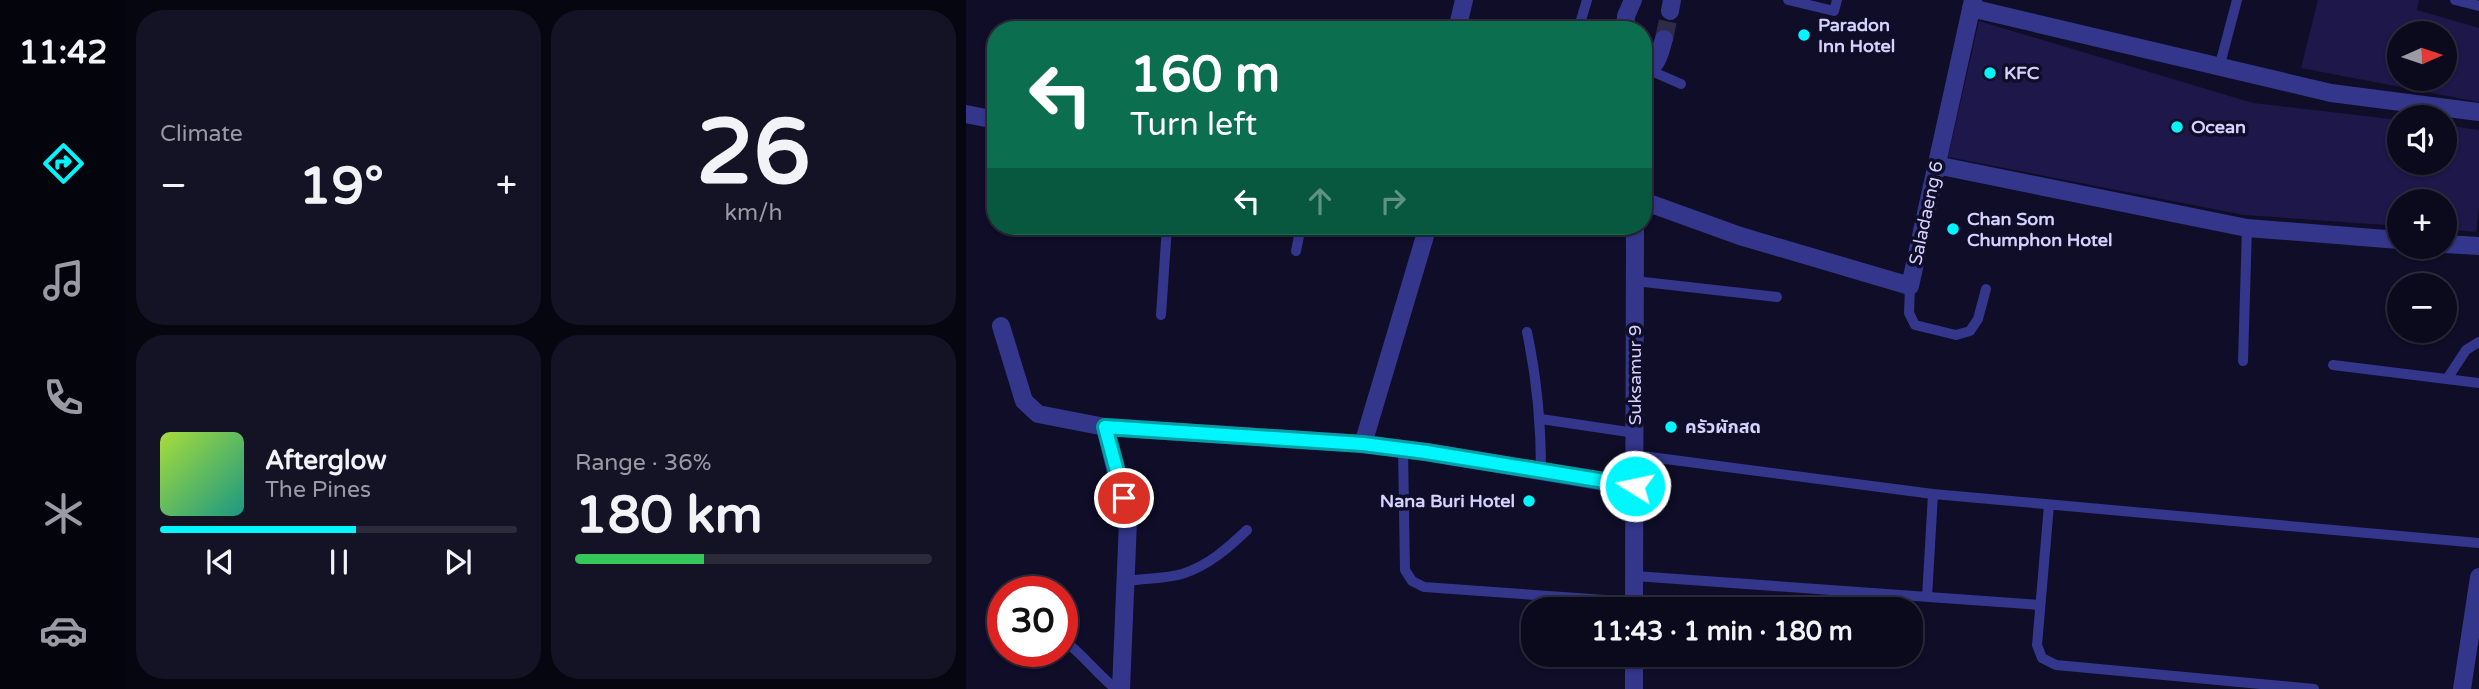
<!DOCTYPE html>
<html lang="en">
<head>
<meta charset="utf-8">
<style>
  body { margin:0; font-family:"Varela Round","Noto Sans Thai",sans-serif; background:#141326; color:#f1f3f6; height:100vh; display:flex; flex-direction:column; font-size:26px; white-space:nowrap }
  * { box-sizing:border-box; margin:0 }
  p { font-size:23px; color:#9a9aa4 }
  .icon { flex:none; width:38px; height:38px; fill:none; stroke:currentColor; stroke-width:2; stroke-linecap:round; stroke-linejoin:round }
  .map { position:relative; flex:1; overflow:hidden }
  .panel { display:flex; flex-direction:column; gap:10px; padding:10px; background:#060610; width:840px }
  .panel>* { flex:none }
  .banner { position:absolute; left:21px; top:21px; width:665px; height:214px; border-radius:28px; box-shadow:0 2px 5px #0004,0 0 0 2px #2b2b3b; background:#0b6e4f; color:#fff; overflow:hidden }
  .needle { width:46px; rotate:87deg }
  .tools { position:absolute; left:1421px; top:21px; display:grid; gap:14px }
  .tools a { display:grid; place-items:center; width:70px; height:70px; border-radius:50%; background:#0b0a1d; box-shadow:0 2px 5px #0004,0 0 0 2px #2b2b3b; font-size:35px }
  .speed { position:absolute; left:21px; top:576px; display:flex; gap:14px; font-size:35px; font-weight:700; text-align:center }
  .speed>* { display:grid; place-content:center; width:91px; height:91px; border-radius:50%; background:#0b0a1d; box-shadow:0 2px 5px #0004,0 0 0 2px #2b2b3b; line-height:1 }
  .speed .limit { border:10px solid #d22; background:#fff; color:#111 }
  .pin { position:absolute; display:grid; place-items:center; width:60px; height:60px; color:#fff; margin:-30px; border:4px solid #fff; border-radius:50%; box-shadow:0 2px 7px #0007 }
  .me { position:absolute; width:77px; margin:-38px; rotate:280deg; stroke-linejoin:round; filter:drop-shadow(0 0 5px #0008) }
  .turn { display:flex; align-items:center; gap:24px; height:147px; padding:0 28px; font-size:32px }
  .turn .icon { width:91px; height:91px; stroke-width:2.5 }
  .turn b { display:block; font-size:49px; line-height:60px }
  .lanes { display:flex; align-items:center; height:66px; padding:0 28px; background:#0003; justify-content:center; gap:35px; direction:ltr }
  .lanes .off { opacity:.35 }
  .big { font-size:52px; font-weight:700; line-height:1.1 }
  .panel .card { flex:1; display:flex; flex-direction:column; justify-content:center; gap:10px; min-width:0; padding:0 24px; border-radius:28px; background:#141326 }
  .panel .dial { align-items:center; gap:0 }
  .dial b { font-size:91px; line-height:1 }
  .song { display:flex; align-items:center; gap:21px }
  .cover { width:84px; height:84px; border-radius:10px; background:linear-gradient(135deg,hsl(80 70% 55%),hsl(170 70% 35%)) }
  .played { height:7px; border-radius:4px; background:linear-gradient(90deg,#00f6fd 55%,#2b2b3b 55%) }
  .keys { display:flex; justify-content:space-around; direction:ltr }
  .heat { display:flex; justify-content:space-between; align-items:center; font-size:38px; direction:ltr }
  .charge { height:10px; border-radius:5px; background:linear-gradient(90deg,#34c759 36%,#2b2b3b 0) }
  .panel .tiles { flex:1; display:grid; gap:10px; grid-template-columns:repeat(2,1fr) }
  .trip { position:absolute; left:555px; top:597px; width:402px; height:70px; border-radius:28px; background:#0b0a1d; box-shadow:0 2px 5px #0004,0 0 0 2px #2b2b3b; font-weight:700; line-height:70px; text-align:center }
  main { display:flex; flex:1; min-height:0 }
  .tabs { display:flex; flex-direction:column; width:126px; justify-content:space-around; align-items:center; background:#04040c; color:#9a9aa4 }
  .tabs .icon { width:49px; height:49px }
  .tabs .selected { color:#00f6fd }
  .tabs b { font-size:32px; color:#f1f3f6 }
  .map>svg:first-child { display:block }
  .building { fill:#1d174a; fill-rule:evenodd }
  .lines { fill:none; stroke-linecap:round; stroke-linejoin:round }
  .minor-tunnel { stroke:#2d2b47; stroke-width:18; stroke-dasharray:18 9; stroke-linecap:butt }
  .service { stroke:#33368b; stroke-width:10 }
  .minor { stroke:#33368b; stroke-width:18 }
  .tertiary { stroke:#33368b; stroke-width:18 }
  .route-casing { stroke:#00a0a4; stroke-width:18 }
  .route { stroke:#00f6fd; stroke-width:12 }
  .poi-dot { fill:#00f6fd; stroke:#0f0d27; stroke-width:2.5 }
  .labels { text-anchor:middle; stroke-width:7; stroke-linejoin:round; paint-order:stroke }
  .poi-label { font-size:18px; font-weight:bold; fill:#d4d2ff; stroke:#0f0d27; text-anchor:start }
  .street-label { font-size:18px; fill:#d4d2ff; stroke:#0f0d27 }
</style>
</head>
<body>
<main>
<nav class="tabs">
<b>11:42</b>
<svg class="icon selected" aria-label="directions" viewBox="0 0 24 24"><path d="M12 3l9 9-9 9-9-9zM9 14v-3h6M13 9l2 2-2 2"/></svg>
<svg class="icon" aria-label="music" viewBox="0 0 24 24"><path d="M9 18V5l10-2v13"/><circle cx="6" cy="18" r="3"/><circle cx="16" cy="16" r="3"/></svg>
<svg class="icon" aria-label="phone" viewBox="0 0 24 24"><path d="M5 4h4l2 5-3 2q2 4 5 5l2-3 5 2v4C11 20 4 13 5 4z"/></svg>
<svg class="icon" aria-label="climate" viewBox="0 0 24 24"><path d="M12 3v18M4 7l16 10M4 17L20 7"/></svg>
<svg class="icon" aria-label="car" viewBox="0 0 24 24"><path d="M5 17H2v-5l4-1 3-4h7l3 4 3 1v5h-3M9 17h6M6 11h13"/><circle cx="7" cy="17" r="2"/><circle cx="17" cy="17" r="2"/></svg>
</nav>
<section class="panel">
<div class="tiles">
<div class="card"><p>Climate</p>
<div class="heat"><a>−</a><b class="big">19°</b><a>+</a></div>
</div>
<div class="card dial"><b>26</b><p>km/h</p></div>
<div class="card">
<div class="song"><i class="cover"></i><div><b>Afterglow</b><p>The Pines</p></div></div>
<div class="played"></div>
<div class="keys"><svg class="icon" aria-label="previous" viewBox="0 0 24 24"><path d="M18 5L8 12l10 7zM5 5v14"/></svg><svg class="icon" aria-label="pause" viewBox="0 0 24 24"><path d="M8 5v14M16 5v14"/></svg><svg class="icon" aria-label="next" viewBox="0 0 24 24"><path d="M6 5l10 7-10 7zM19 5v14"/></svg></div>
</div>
<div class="card"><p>Range · 36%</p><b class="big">180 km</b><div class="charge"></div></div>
</div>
</section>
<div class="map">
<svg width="1513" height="689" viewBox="0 0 1513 689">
  <rect width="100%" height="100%" fill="#0f0d27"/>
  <path class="building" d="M1352 0H1453L1451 10 1513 28V102L1335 68ZM1433 33H1479V79H1433Z
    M1013 21 1287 103 1433 120V163H1479V125L1513 130V207L1510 232 1479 229V201H1433V226L1278 215 982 157Z"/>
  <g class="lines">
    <path class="minor-tunnel" d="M698 39 704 11"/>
    <path class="service" d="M822 0 868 11 871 0
      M1489 0 1513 6
      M612 30 621 0
      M1253 68 1271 0
      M683 70 715 84
      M330 251 335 226
      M669 281 811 297
      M944 286 943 313 949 325 990 335 1004 331 1012 319 1020 289
      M195 315 201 226
      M561 332C571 379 575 423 575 471
      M1277 361 1281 228
      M1367 365 1513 383
      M1481 379 1500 350 1513 342
      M575 419 669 433
      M437 449 439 570 446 581 458 587 668 602
      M669 455 967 494 1513 543
      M1083 505 1071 645 1076 658 1090 665 1348 689
      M669 576 1074 605
      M161 581C178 578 199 579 216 574 242 566 262 548 281 530
      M961 597 967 494
      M96 639C117 654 131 674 150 689"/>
    <path class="minor" d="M1005 8 1365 93 1513 112
      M704 11 706 0
      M491 30 498 0
      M659 30 660 16 667 0
      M677 72C692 68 694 51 698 39
      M0 114 30 120
      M970 165 1281 228 1433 240
      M677 201 774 236 944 286 1007 0
      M1479 244 1513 246
      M35 326 58 401 72 414 139 427 397 444 460 452 669 487
      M139 427 162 521 155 689
      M397 444 462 226
      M668 609 669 226
      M668 689V654"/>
    <path class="tertiary" d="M1496 689 1513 577"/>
  </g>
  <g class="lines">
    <g class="route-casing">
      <path id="route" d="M158 498 139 427 397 444 460 452 669 486"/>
    </g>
    <use href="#route" class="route"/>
  </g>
  <g class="poi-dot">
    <circle cx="838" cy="35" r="7"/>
    <circle cx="1024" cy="73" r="7"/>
    <circle cx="1211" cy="127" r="7"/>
    <circle cx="987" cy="229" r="7"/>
    <circle cx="705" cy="427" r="7"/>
    <circle cx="563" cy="501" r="7"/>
  </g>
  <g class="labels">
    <g class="poi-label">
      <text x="852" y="31">Paradon<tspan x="852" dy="21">Inn Hotel</tspan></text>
      <text x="1038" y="79">KFC</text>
      <text x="1225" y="133">Ocean</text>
      <text x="1001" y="225">Chan Som<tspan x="1001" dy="21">Chumphon Hotel</tspan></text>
      <text x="719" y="433">ครัวผักสด</text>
      <text x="549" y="507" text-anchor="end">Nana Buri Hotel</text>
    </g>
    <g class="street-label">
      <text transform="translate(960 213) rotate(-78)" y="6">Saladaeng 6</text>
      <text transform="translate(669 375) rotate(-90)" y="6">Suksamur 9</text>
    </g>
  </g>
</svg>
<div class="tools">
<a><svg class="needle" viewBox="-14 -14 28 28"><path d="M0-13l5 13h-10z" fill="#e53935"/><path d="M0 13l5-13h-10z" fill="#9a9aa4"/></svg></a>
<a><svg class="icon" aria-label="sound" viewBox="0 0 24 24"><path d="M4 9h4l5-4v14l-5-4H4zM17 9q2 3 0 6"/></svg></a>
<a>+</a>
<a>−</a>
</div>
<div class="speed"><div class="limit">30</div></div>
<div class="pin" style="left:158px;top:498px;background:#d93025"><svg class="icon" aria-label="arrive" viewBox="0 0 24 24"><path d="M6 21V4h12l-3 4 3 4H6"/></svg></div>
<svg class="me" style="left:669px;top:486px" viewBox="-20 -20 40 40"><circle r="17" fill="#00f6fd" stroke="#fff" stroke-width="3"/><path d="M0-11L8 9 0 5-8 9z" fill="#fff"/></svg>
<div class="trip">11:43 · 1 min · 180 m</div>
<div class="banner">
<div class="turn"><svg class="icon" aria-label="left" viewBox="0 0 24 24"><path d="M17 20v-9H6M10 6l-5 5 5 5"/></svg><div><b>160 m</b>Turn left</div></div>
<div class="lanes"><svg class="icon" aria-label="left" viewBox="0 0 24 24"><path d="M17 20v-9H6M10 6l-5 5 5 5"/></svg><svg class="icon off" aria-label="ahead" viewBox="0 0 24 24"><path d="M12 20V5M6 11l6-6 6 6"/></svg><svg class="icon off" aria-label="right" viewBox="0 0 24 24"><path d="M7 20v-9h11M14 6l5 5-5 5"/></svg></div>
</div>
</div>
</main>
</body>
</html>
